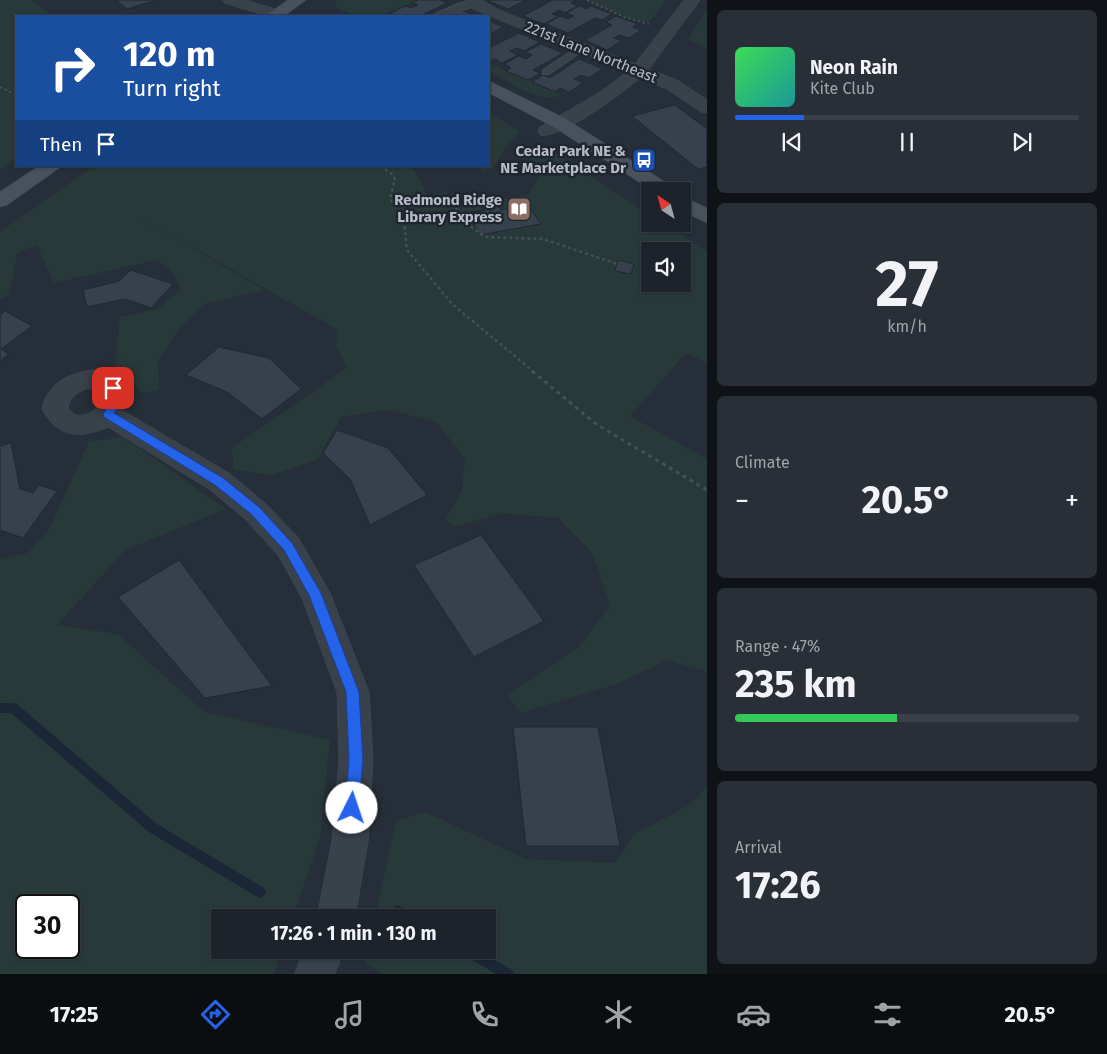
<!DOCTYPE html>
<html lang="en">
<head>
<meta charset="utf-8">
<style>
  body { margin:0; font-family:"Fira Sans",sans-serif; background:#292f37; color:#f1f3f6; height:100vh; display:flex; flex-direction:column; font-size:19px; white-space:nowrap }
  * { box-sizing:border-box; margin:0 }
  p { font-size:16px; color:#a0a4a9 }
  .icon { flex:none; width:28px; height:28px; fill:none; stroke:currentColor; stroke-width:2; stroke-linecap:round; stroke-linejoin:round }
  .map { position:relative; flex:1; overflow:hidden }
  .side { display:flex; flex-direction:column; gap:10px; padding:10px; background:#0f1318; width:400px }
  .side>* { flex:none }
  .hud { position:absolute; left:15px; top:15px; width:475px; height:152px; border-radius:0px; box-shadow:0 1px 4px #0004,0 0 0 1px #3a4047; background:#1a4fa0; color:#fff; overflow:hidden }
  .needle { width:32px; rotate:324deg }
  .fabs { position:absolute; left:641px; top:182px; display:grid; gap:10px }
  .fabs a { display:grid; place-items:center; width:50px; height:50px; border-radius:0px; background:#1c232b; box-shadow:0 1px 4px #0004,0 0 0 1px #3a4047; font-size:25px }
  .speed { position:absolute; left:15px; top:894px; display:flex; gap:10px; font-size:25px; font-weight:700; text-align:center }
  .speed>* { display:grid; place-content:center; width:65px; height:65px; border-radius:50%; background:#1c232b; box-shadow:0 1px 4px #0004,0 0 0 1px #3a4047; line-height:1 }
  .speed .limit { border:2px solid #111; border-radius:8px; background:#fff; color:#111 }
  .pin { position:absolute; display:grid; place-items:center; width:42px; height:42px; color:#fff; margin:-21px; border-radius:10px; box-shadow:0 2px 8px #0006 }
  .me { position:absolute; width:55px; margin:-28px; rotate:4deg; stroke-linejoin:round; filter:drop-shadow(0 0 4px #0008) }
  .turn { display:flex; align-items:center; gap:18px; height:105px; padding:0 25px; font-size:22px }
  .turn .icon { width:65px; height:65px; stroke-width:2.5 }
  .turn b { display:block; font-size:35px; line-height:42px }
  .then { display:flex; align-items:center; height:48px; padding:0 25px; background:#0003; gap:10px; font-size:19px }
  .big { font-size:38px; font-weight:700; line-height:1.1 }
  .side .card { flex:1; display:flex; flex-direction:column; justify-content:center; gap:8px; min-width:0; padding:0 18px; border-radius:8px; background:#292f37 }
  .side .dial { align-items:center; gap:0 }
  .dial b { font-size:65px; line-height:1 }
  .song { display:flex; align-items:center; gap:15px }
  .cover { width:60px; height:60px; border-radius:8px; background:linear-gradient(135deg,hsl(130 70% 55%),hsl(180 70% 35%)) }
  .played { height:5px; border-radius:2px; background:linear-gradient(90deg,#2563eb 20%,#3a4047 20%) }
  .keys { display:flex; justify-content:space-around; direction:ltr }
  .heat { display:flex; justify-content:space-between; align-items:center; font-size:28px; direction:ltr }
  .charge { height:8px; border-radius:4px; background:linear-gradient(90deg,#34c759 47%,#3a4047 0) }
  .trip { position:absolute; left:211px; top:909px; width:285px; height:50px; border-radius:0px; background:#1c232b; box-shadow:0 1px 4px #0004,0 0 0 1px #3a4047; font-weight:700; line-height:50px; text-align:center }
  .tab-bar { display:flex; height:80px; justify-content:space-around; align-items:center; background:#0b0e11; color:#a0a4a9 }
  .tab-bar .icon { width:35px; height:35px }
  .tab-bar .selected { color:#2563eb }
  .tab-bar b { font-size:22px; color:#f1f3f6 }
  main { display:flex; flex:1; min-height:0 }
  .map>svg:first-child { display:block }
  .green { fill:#28393a; fill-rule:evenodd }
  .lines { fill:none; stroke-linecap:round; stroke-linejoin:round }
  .stream { fill:#1a2736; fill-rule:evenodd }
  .building { fill:#36414d; stroke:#212831 }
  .lane-casing { stroke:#434a53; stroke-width:2 }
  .street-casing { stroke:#434a53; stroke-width:1 }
  .secondary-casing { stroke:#434a53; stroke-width:1 }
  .path-far2 { stroke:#415253; stroke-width:2; stroke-dasharray:2.5 2.5; stroke-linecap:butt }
  .path-far1 { stroke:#415253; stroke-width:2.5; stroke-dasharray:3 3; stroke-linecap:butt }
  .path { stroke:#415253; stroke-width:3; stroke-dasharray:4 4; stroke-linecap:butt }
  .lane { fill:#39414a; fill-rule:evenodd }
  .street { fill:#39414a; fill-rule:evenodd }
  .secondary { fill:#48515c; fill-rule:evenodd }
  .route { fill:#2563eb; stroke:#184099 }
  .labels { text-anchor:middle; stroke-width:5; stroke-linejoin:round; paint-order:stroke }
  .far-street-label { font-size:15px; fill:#b5bcc5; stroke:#1f262f }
  .far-poi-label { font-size:15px; font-weight:bold; fill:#b5bcc5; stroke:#1f262f; text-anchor:end }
</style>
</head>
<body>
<main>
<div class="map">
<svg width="707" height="974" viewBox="0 0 707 974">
  <rect width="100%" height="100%" fill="#262f39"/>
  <path class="green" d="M0 0H32L51 16H16V158L0 169Z
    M337 0H417C387 14 366 26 335 6Z
    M587 0H666L650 21H635L624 17Z
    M707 10V49L688 39Z
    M489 63 561 95C540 106 508 81 489 71Z
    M489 113 520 131 504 150 493 168 483 173 479 166H489Z
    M545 146 650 215V224H664L707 252V363L686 353 630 416 707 459V672L668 660 616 684 521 713 507 695 579 647 610 606 593 554 558 518 502 513 454 527 446 519 462 490 465 459 437 422 389 410 341 417 317 460 272 475 234 469 232 448 347 368 336 345 338 330 136 215 264 290 204 304 182 326 158 360 159 390 142 393 115 370 120 317 158 309 181 289 170 268 156 260 54 283 37 245 17 253 9 295 0 299V232L94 166H412L428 196 446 192 456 208 528 195 542 170 528 157ZM650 251H682V284H650Z
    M123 437 226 509 125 550 57 625 118 634 204 712 330 740 320 838 293 917 220 918V950H282L274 974H0V559L28 553 50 528 89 442ZM26 905H69V948H26Z
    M707 786V974H383L365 963 368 950H488V918L375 917 396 821 425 812 526 859 615 863 633 835 691 804Z"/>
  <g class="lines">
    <path class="stream" d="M0 703H13L17 704 157 824 264 888 266 892 264 896 260 898 256 896 149 832 11 713H0Z
      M398 905 414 914 416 918C407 918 396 920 392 911L394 907Z
      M460 950H478L512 970 514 974H496L462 954Z"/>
  </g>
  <path class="building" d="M116 0H156L127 9Z
    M418 0H440L447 3 420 16H395L391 13 405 6 411 8 418 5 412 3Z
    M490 0H526L508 9 488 1Z
    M549 0H574L576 1 571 3 578 6 565 13 559 10 552 14 559 16 544 24 523 16 551 1Z
    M579 6 587 9 591 6 612 14 602 20 595 18 568 33 546 24 560 16 568 19 574 16 566 13Z
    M461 10 477 16H448Z
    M616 16 638 24 633 27 641 30 629 38 620 35 614 38 622 41 607 50 585 40 612 25 606 22Z
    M489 21 503 27 489 35Z
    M519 33 540 42 524 51 517 48 510 51 518 55 502 63 495 59 489 62V48Z
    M541 44 563 53 533 70 540 73 528 80 506 71 511 68 504 64 519 56 526 59 532 55 525 52Z
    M579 59 603 69 588 78 581 75 574 79 583 83 569 92 560 88 555 92 532 82 543 75 550 78Z
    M675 105 707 129V167L698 169 632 116Z
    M497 204 501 210 528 205 541 224 480 235 467 213 485 210 483 206Z
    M618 260 634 264 631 274 615 271Z
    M131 270 173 284 151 308 125 299 87 307 83 290 119 281Z
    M5 311 32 326 1 349 9 354 0 361V315Z
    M219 347 269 358 301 389 262 419 227 392 186 375Z
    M337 430 388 448 427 495 370 525 350 479 323 453Z
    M11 443 20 489 33 493 39 485 57 491 23 538 0 530V446Z
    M481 535 544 621 474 657 414 565Z
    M179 560 272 686 205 698 118 597Z
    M513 727H598L620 846H526Z"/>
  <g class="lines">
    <g class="lane-casing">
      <path id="lane" d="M475 1 479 3 478 5 442 16H431L460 3Z
        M578 47 585 49 549 74H543V70Z"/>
    </g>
    <g class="street-casing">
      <path id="street" d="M222 0H246L281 11 284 14 282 16H267L225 3Z
        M466 0H482L497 9 635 64 684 0H700L649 69 679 81 707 100V113L701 112 667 89 640 78C624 92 560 140 540 135L538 131 540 127 600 92 627 72 473 9Z
        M92 370C109 373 120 378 129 394L123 411 229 473 265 503 298 537 330 593 369 692 373 760 368 841 355 918H317L332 841 339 760 337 692 302 598 278 555 245 519 209 489 108 427C79 439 58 438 42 409 48 383 67 374 92 370ZM85 389C93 388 98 389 103 395 101 408 89 417 75 415L68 408C70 398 76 393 85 389Z
        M304 950H344L335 974H295Z"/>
    </g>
    <g class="secondary-casing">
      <path id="secondary" d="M288 0H306L284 16H266Z
        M489 81 566 119 673 187 676 191H653L554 127 489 93Z
        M39 166H62L7 205 0 207V192Z
        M682 196 707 208V223L682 211Z"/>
    </g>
    <path class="path-far2" d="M587 0 624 17 649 24
      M0 87 16 95"/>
    <path class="path-far1" d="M380 166 392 174 395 179 390 198 404 222 407 250 452 304 534 372
      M489 202 491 205
      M456 208 466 223 485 237 543 239 617 264"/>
    <path class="path" d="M532 371 596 424 707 490"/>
    <use href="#lane" class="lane"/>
    <use href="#street" class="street"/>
    <use href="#secondary" class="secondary"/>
  </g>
  <path class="route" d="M113 384 118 388 122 401 114 413 223 478 259 507 292 543 321 593 359 692 363 760 358 814 352 816 347 814 345 808 349 760 346 692 309 595 284 550 251 514 215 485 104 417 103 414 111 401 108 388Z"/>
  <defs>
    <g id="bus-square" transform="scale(1.25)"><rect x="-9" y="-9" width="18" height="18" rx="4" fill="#1a4fb4" stroke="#1f262f"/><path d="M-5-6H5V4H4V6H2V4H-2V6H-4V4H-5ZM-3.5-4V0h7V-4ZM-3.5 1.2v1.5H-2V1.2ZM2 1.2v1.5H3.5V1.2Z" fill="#fff"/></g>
    <g id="library-square" transform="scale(1.25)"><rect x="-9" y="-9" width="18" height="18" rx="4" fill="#8d6e63" stroke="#1f262f"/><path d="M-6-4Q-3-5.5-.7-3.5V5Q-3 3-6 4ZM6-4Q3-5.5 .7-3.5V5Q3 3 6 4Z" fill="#fff"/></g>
  </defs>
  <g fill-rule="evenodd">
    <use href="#bus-square" x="644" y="160"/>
    <use href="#library-square" x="519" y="209"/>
  </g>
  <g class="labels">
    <g class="far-street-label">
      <text transform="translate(591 52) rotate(22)" y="5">221st Lane Northeast</text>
    </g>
    <g class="far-poi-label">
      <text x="626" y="156">Cedar Park NE &amp;<tspan x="626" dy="17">NE Marketplace Dr</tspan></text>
      <text x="502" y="205">Redmond Ridge<tspan x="502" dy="17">Library Express</tspan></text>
    </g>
  </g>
</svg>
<div class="fabs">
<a><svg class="needle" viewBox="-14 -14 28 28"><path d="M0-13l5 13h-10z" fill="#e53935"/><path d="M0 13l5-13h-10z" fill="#a0a4a9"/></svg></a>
<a><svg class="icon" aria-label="sound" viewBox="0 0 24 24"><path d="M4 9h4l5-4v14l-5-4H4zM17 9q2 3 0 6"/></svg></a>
</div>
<div class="speed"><div class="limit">30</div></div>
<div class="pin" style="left:113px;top:388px;background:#d93025"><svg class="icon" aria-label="arrive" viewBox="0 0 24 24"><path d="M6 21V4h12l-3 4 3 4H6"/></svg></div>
<svg class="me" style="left:352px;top:808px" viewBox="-20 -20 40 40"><circle r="19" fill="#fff"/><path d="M0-13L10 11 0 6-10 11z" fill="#2563eb"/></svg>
<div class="trip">17:26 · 1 min · 130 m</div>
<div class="hud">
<div class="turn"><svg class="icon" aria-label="right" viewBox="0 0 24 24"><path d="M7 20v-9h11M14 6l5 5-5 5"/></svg><div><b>120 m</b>Turn right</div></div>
<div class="then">Then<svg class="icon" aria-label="arrive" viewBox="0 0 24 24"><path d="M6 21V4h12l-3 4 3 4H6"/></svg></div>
</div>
</div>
<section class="side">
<div class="card">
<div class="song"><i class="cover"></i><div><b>Neon Rain</b><p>Kite Club</p></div></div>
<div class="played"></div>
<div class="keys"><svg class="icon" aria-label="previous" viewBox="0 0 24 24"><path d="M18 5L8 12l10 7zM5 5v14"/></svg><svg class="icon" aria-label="pause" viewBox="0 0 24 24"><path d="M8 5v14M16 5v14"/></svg><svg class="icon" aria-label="next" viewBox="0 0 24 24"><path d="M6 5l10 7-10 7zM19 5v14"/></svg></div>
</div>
<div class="card dial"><b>27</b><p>km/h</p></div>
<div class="card"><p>Climate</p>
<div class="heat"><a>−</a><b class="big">20.5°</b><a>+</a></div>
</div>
<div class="card"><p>Range · 47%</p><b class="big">235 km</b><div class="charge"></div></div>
<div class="card"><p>Arrival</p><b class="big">17:26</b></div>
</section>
</main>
<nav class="tab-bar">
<b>17:25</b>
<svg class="icon selected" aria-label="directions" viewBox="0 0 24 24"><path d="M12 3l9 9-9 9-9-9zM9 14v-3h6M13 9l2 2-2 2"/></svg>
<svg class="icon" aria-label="music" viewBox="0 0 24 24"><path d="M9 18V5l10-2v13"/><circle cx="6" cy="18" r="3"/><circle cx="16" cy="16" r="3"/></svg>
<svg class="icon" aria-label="phone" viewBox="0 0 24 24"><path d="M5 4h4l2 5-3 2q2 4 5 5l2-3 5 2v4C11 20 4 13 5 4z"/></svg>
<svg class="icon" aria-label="climate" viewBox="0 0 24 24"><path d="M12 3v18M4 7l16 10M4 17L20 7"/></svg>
<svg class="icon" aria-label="car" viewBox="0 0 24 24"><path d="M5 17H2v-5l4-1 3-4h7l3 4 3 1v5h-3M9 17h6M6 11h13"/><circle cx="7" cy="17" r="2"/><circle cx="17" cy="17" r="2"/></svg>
<svg class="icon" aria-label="filters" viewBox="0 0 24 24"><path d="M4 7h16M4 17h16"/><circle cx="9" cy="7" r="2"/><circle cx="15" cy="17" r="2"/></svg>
<b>20.5°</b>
</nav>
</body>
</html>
